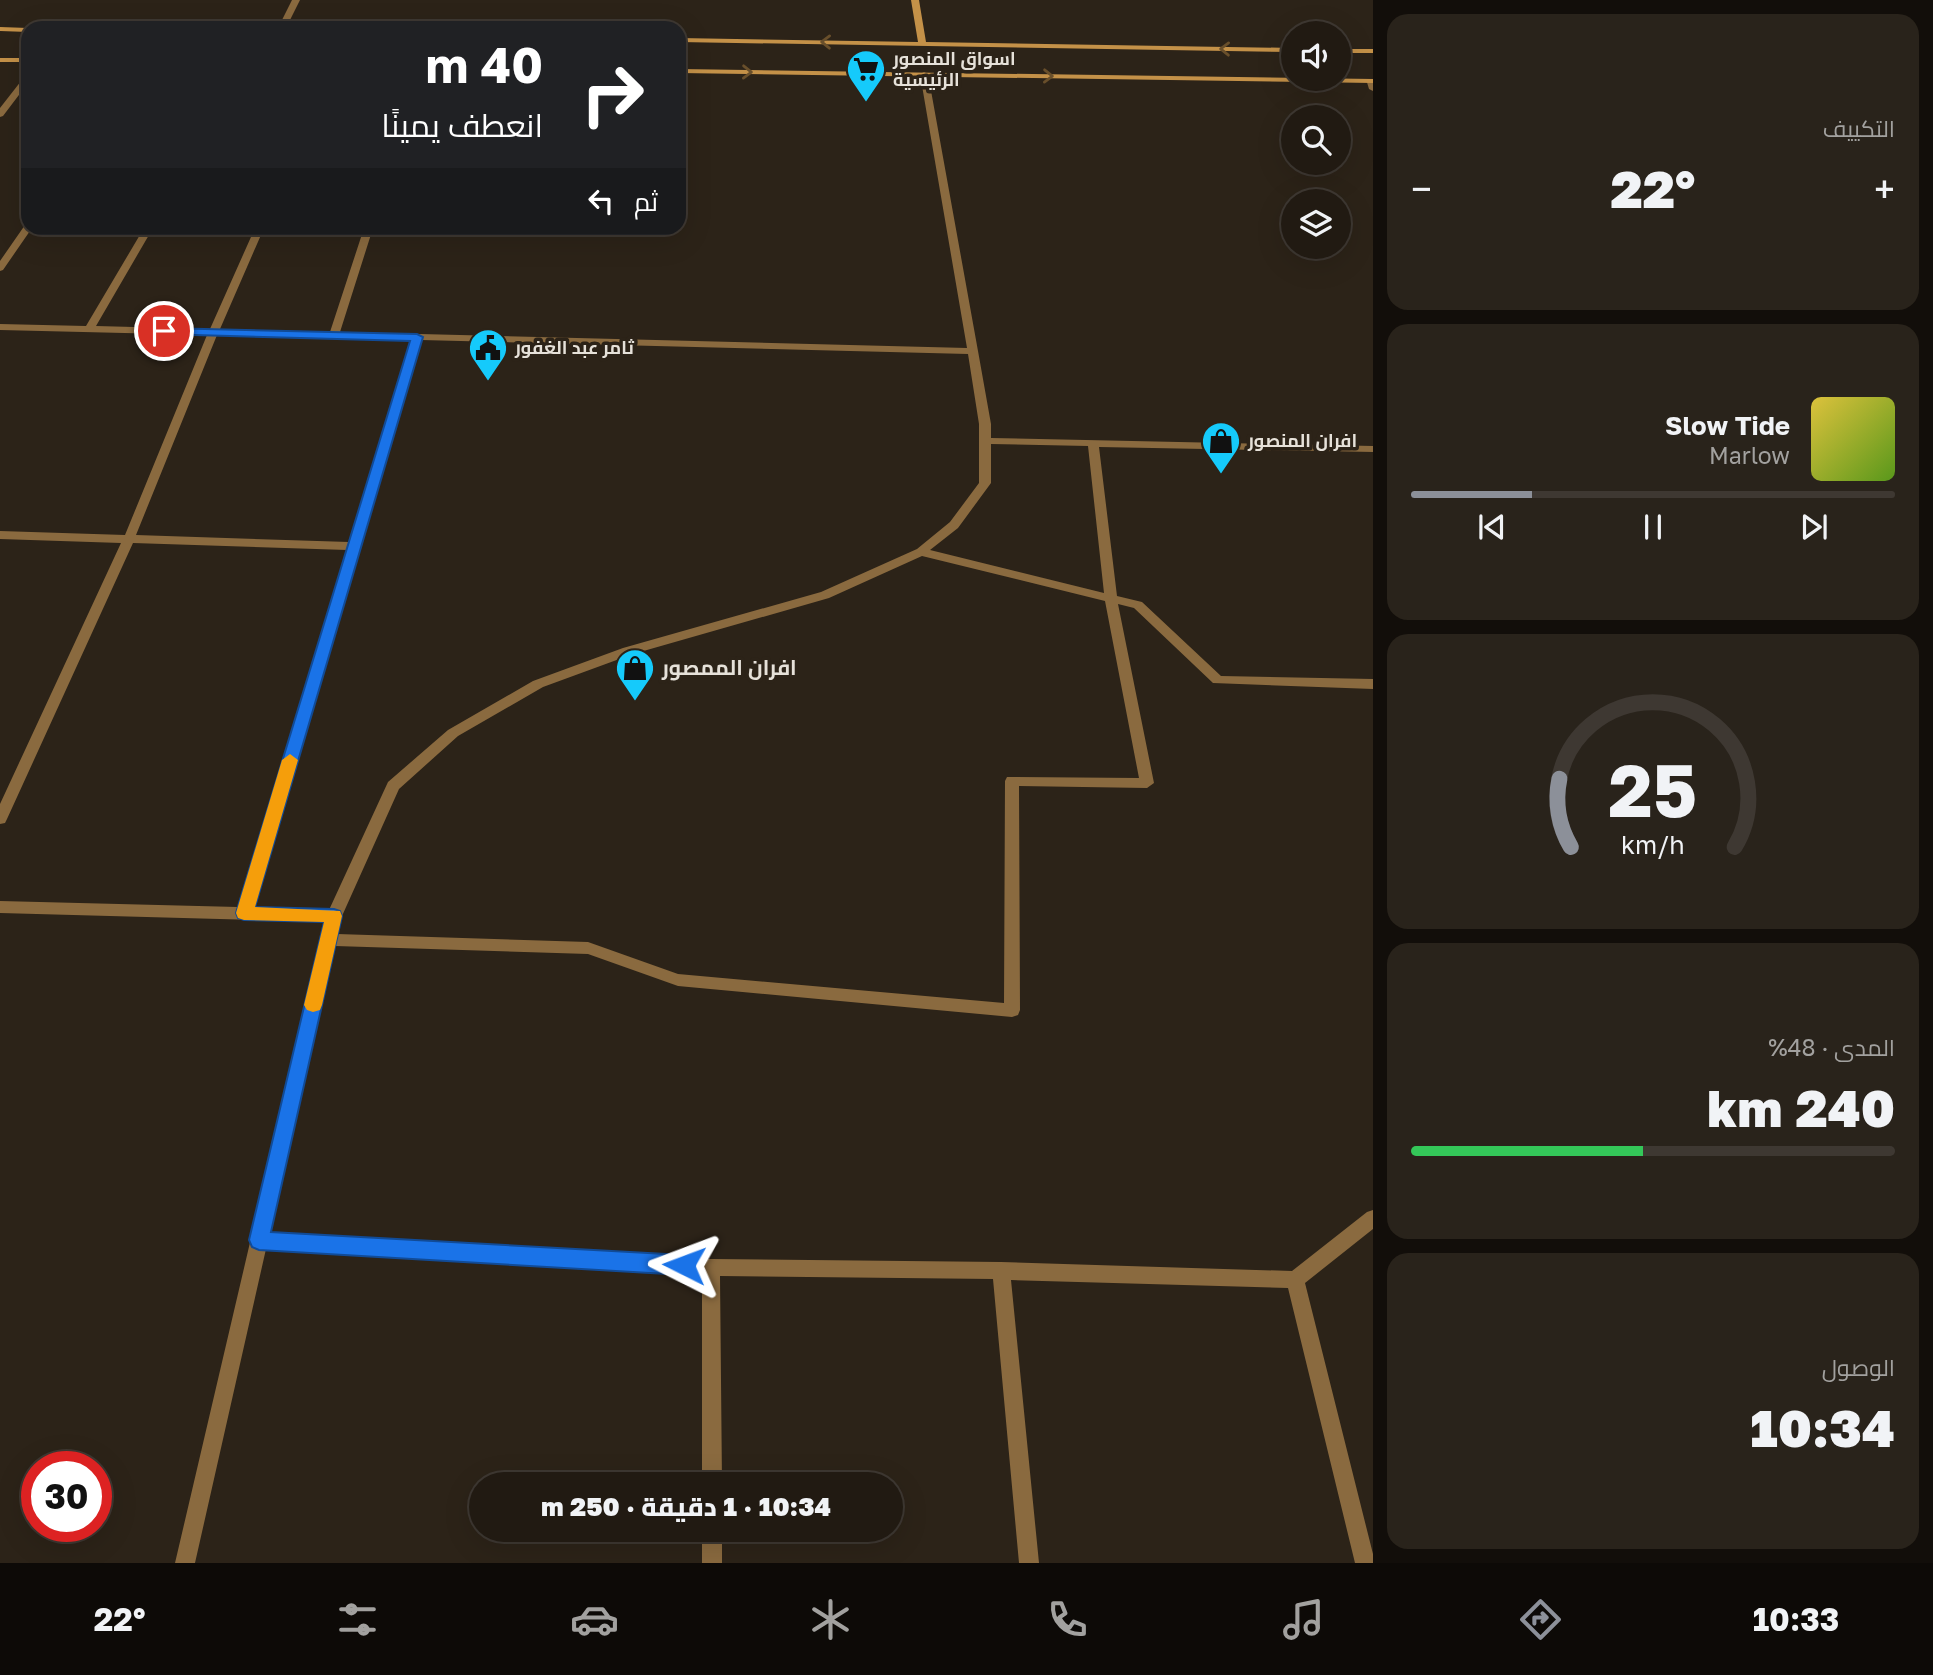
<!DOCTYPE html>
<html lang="ar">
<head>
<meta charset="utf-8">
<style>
  body { margin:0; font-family:"Golos Text",Cairo,sans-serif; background:#29231b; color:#f1f3f6; direction:rtl; height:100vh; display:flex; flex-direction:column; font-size:26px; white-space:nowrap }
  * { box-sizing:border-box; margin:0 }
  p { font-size:23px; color:#a2a19f }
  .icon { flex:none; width:38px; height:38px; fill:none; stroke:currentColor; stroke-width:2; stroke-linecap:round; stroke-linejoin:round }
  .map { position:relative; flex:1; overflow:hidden; direction:ltr }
  .details { display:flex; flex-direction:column; gap:14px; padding:14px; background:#120e0a; width:560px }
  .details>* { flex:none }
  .hud { position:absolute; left:21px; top:21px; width:665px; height:214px; border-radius:21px; box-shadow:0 7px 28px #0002,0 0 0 2px #3e3832; direction:rtl; background:#202124; color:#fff; overflow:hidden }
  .tools { position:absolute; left:1281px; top:21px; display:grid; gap:14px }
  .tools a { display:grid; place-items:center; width:70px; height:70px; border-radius:50%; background:#211a12; box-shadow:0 7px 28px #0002,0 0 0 2px #3e3832; font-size:35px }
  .speed { position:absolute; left:21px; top:1451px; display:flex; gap:14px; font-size:35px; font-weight:700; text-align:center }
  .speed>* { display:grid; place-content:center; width:91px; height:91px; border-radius:50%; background:#211a12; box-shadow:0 7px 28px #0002,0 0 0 2px #3e3832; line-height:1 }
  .speed .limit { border:10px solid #d22; background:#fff; color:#111 }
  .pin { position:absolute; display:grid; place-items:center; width:60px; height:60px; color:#fff; margin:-30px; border:4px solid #fff; border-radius:50%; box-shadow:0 2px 7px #0007 }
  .me { position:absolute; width:77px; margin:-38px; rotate:273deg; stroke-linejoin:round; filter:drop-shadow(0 0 5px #0008) }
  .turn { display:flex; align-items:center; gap:24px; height:147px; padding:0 28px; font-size:32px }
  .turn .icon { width:91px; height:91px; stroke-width:2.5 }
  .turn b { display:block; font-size:49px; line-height:60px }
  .then { display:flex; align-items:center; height:66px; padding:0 28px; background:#0003; gap:14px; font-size:26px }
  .big { font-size:52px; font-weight:800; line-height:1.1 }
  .details .widget { flex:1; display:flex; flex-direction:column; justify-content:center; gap:10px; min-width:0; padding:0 24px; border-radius:21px; background:#29231b }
  .details .dial { align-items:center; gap:0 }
  .dial svg { height:182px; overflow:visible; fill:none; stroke:#3e3832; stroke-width:7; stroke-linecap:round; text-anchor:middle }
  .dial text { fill:#f1f3f6; stroke:none }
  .song { display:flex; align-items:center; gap:21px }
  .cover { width:84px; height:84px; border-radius:10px; background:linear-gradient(135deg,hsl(50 70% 55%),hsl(90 70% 35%)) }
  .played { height:7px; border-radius:4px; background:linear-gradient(90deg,#8c9099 25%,#3e3832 25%) }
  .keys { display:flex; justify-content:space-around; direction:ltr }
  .heat { display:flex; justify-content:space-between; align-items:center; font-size:38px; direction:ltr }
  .charge { height:10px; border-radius:5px; background:linear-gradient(90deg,#34c759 48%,#3e3832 0) }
  .trip { position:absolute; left:469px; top:1472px; width:434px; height:70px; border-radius:35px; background:#211a12; box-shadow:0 7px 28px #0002,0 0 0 2px #3e3832; font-weight:800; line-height:70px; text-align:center; direction:rtl }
  .menu { display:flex; height:112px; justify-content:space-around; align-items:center; background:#0d0a07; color:#a2a19f }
  .menu .icon { width:49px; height:49px }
  .menu .on { color:#8c9099 }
  .menu b { font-size:32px; color:#f1f3f6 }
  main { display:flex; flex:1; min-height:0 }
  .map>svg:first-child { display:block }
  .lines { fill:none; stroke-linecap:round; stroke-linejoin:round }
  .street { fill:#8a6a3f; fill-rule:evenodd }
  .secondary { fill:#c49148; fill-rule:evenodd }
  .oneway { stroke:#694f2b }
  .route { fill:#1a73e8; stroke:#114b97; stroke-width:2 }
  .slow { fill:#f59e0b }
  .labels { text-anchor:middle; stroke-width:7; stroke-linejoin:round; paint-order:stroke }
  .far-poi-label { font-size:18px; font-weight:bold; fill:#e6e1d9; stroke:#2c2318; text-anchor:start }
  .poi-label { font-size:21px; font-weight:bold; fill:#e6e1d9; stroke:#2c2318; text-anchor:start }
</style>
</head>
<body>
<main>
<section class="details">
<div class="widget"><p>التكييف</p>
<div class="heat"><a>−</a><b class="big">22°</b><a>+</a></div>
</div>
<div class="widget">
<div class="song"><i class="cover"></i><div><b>Slow Tide</b><p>Marlow</p></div></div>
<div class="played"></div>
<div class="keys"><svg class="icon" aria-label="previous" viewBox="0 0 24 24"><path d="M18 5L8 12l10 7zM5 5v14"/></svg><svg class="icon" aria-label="pause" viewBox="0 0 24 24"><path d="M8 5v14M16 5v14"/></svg><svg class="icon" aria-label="next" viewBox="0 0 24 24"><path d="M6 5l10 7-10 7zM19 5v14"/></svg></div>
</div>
<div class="widget dial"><svg viewBox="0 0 100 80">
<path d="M14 69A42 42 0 1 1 86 69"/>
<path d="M14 69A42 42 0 0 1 9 39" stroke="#8c9099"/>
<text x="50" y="56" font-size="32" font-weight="700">25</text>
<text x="50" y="72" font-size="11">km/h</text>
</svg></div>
<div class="widget"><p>المدى · 48%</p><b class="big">240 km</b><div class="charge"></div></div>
<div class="widget"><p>الوصول</p><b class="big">10:34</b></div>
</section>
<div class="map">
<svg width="1373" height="1563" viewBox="0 0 1373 1563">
  <rect width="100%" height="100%" fill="#2c2318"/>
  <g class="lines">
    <path class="street" d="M292 0H300L286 28H278Z
      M924 72 928 74 978 351 991 424V438L1373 446V452L1099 447 1117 596 1142 602 1221 676 1373 679V689L1213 683 1134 608 1118 604 1154 783 1147 788 1019 786 1020 1010 1018 1015 1012 1017 678 986 588 954 335 946 270 1232 711 1259 1001 1262 1292 1271 1367 1212 1373 1210V1229L1305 1283 1373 1554V1563H1355L1288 1288 1011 1280 1039 1563H1019L993 1279 720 1276 722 1484H702V1275L266 1249 195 1563H175L325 922 0 913V901L238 907 347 550 133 543 7 819 5 823 0 824V804L121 543 0 539V531L125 535 207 335 0 330V324L86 326 144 228H153L96 326 210 329 255 228H264L220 329 330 332 364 228H373L340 332 967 348 920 74ZM217 335 411 340 349 542 136 535ZM421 340 968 354 979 424V483L950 522 917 549 821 592 623 648 533 681 448 730 388 782 329 910 253 908ZM991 444 1088 446 1104 593 930 550 958 528 991 483ZM922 556 1105 601 1139 778 1007 777 1005 781 1004 1003 678 974 588 942 337 934 342 916 399 789 458 736 543 687 633 654 829 598Z
      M25 76H28V83L3 116 0 117V108Z
      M1366 79 1373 81V91L1369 89Z
      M28 224V228H32L3 270 0 271V261L25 225Z
      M702 1530H722V1563H702Z"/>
    <path class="secondary" d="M911 0H919L926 42 1293 48V52L679 42V38L918 42Z
      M0 27 28 28H29L28 32 0 31Z
      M1339 49H1373V53H1339Z
      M0 58H28V62H0Z
      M679 69 1373 79V83L679 73Z"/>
  </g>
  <defs><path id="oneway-chevron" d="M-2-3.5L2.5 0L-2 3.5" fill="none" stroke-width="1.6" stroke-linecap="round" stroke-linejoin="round" transform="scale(1.75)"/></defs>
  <g class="oneway">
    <use href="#oneway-chevron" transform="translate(826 42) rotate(-179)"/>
    <use href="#oneway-chevron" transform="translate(1225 49) rotate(-179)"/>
    <use href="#oneway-chevron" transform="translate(747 72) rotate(1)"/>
    <use href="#oneway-chevron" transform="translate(1048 76) rotate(1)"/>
  </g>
  <path class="route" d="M164 328 417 334 423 337 255 907 334 909 340 911 342 916 271 1232 684 1255 691 1258 694 1265 691 1272 684 1275 259 1250 252 1247 249 1240 324 922 244 920 238 918 236 913 410 341 159 334 158 331Z"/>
  <path class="slow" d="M290 754 298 760 255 907 340 911 342 916 322 1005 320 1010 313 1012 307 1010 304 1005 324 922 244 920 238 918 236 913 282 760Z"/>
  <defs>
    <g id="supermarket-pin" transform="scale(2.0125)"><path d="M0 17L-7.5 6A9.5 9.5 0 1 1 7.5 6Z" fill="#15cafb" stroke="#2c2318"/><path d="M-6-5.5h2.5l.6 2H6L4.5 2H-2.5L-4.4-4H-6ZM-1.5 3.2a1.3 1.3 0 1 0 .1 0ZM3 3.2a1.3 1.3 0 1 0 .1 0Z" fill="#111"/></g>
    <g id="civic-pin" transform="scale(2.0125)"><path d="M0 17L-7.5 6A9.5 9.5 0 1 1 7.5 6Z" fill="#15cafb" stroke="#2c2318"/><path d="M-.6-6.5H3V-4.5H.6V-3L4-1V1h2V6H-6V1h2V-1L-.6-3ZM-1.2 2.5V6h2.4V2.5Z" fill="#111"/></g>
    <g id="shop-pin" transform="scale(2.0125)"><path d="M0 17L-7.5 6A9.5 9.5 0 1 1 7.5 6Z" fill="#15cafb" stroke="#2c2318"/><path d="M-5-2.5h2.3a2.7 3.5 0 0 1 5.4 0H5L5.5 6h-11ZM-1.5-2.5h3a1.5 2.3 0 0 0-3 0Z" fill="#111"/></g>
  </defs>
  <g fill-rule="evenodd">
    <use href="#supermarket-pin" x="866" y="69"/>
    <use href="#civic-pin" x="488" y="348"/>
    <use href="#shop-pin" x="1221" y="441"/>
    <use href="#shop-pin" x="635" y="668"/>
  </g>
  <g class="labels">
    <g class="far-poi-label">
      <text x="893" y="65">اسواق المنصور<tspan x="893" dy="21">الرئيسية</tspan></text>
      <text x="515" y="354">ثامر عبد الغفور</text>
      <text x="1248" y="447">افران المنصور</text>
    </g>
    <g class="poi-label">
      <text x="662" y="675">افران الممصور</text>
    </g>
  </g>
</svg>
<div class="tools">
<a><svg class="icon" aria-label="sound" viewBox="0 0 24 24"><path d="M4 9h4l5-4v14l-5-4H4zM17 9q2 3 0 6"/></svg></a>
<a><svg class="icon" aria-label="search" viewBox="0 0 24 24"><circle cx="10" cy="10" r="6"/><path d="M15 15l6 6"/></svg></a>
<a><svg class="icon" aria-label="layers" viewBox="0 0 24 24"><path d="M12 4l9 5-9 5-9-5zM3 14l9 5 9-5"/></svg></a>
</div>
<div class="speed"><div class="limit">30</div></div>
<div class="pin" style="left:164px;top:331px;background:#d93025"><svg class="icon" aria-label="arrive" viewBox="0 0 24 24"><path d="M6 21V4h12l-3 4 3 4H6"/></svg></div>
<svg class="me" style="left:684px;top:1265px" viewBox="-20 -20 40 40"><path d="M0-17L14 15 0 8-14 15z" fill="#1a73e8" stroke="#fff" stroke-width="4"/></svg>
<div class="trip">10:34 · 1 دقيقة · 250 m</div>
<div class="hud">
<div class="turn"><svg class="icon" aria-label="right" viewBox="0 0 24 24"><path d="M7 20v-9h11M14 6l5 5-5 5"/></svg><div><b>40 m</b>انعطف يمينًا</div></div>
<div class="then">ثم<svg class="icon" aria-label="left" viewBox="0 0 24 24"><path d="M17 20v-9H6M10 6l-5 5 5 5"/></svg></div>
</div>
</div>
</main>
<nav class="menu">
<b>10:33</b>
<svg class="icon on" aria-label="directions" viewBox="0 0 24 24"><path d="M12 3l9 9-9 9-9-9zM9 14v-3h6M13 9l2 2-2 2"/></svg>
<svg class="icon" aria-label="music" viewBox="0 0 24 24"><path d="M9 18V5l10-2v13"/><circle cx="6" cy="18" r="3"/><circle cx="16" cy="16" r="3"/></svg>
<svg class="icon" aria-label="phone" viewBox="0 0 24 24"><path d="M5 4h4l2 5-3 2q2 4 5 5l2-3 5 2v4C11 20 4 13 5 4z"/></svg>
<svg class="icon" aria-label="climate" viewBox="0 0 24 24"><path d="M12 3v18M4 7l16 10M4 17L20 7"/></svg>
<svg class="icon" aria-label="car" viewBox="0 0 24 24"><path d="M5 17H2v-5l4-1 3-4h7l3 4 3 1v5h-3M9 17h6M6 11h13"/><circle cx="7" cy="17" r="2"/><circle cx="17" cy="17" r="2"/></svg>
<svg class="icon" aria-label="filters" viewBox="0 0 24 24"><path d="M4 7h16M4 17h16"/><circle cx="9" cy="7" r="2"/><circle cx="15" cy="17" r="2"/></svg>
<b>22°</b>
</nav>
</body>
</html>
